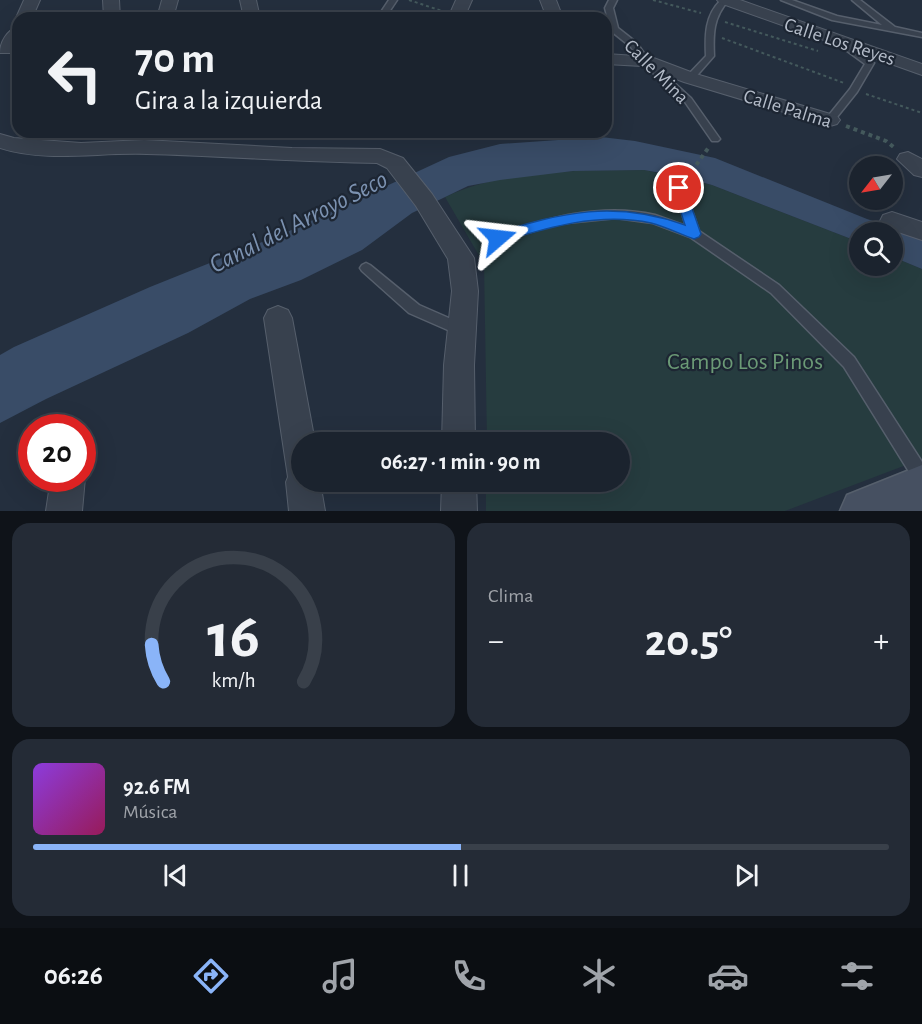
<!DOCTYPE html>
<html lang="es">
<head>
<meta charset="utf-8">
<style>
  body { margin:0; font-family:"Alegreya Sans",sans-serif; background:#242b36; color:#f1f3f6; height:100vh; display:flex; flex-direction:column; font-size:22px; white-space:nowrap }
  * { box-sizing:border-box; margin:0 }
  p { font-size:20px; color:#a0a4aa }
  .icon { flex:none; width:33px; height:33px; fill:none; stroke:currentColor; stroke-width:2; stroke-linecap:round; stroke-linejoin:round }
  .map { position:relative; height:511px; overflow:hidden }
  .panel { display:flex; flex-direction:column; gap:12px; padding:12px; background:#0f1319; flex:1 }
  .panel>* { flex:none }
  .top-card { position:absolute; left:12px; top:12px; width:600px; height:126px; border-radius:18px; box-shadow:0 6px 24px #0002,0 0 0 2px #39404a; background:#1b232e; color:#f1f3f6; overflow:hidden }
  .needle { width:39px; rotate:239deg }
  .controls { position:absolute; left:849px; top:156px; display:grid; gap:12px }
  .controls a { display:grid; place-items:center; width:54px; height:54px; border-radius:50%; background:#1b232e; box-shadow:0 6px 24px #0002,0 0 0 2px #39404a; font-size:30px }
  .speed { position:absolute; left:18px; top:414px; display:flex; gap:12px; font-size:30px; font-weight:700; text-align:center }
  .speed>* { display:grid; place-content:center; width:78px; height:78px; border-radius:50%; background:#1b232e; box-shadow:0 6px 24px #0002,0 0 0 2px #39404a; line-height:1 }
  .speed .limit { border:9px solid #d22; background:#fff; color:#111 }
  .pin { position:absolute; display:grid; place-items:center; width:51px; height:51px; color:#fff; margin:-26px; border:3px solid #fff; border-radius:50%; box-shadow:0 2px 6px #0007 }
  .me { position:absolute; width:66px; margin:-33px; rotate:73deg; stroke-linejoin:round; filter:drop-shadow(0 0 4px #0008) }
  .turn { display:flex; align-items:center; gap:21px; height:126px; padding:0 24px; font-size:27px }
  .turn .icon { width:78px; height:78px; stroke-width:2.5 }
  .turn b { display:block; font-size:42px; line-height:51px }
  .big { font-size:45px; font-weight:600; line-height:1.1 }
  .panel .card { flex:1; display:flex; flex-direction:column; justify-content:center; gap:9px; min-width:0; padding:0 21px; border-radius:18px; background:#242b36 }
  .panel .dial { align-items:center; gap:0 }
  .dial svg { height:156px; overflow:visible; fill:none; stroke:#39404a; stroke-width:7; stroke-linecap:round; text-anchor:middle }
  .dial text { fill:#f1f3f6; stroke:none }
  .song { display:flex; align-items:center; gap:18px }
  .cover { width:72px; height:72px; border-radius:9px; background:linear-gradient(135deg,hsl(270 70% 55%),hsl(330 70% 35%)) }
  .played { height:6px; border-radius:3px; background:linear-gradient(90deg,#8ab4f8 50%,#39404a 50%) }
  .keys { display:flex; justify-content:space-around; direction:ltr }
  .heat { display:flex; justify-content:space-between; align-items:center; font-size:33px; direction:ltr }
  .panel .tiles { flex:1; display:grid; gap:12px; grid-template-columns:1fr 1fr }
  .card:last-child { grid-column:span 2 }
  .trip { position:absolute; left:291px; top:432px; width:339px; height:60px; border-radius:30px; background:#1b232e; box-shadow:0 6px 24px #0002,0 0 0 2px #39404a; font-weight:600; line-height:60px; text-align:center }
  .dock { display:flex; height:96px; justify-content:space-around; align-items:center; background:#0b0e12; color:#a0a4aa }
  .dock .icon { width:42px; height:42px }
  .dock .selected { color:#8ab4f8 }
  .dock b { font-size:27px; color:#f1f3f6 }
  .map>svg:first-child { display:block }
  .green { fill:#263c3f }
  .water { fill:#394c67 }
  .lines { fill:none; stroke-linecap:round; stroke-linejoin:round }
  .lane-casing { stroke:#565f6c; stroke-width:3 }
  .street-casing { stroke:#565f6c; stroke-width:2 }
  .secondary-casing { stroke:#565f6c; stroke-width:3 }
  .path-far1 { stroke:#44595c; stroke-width:2; stroke-dasharray:3 3; stroke-linecap:butt }
  .path { stroke:#44595c; stroke-width:4; stroke-dasharray:4 4; stroke-linecap:butt }
  .lane { fill:#38414e; fill-rule:evenodd }
  .street { fill:#38414e; fill-rule:evenodd }
  .secondary { fill:#465061; fill-rule:evenodd }
  .route { fill:#1a73e8; stroke:#114b97; stroke-width:1.5 }
  .labels { text-anchor:middle; stroke-width:4.5; stroke-linejoin:round; paint-order:stroke }
  .far-street-label { font-size:20px; fill:#b4bcc9; stroke:#1d2633 }
  .park-label { font-size:24px; fill:#6b9a76; stroke:#1d2633 }
  .water-label { font-size:26px; font-style:italic; fill:#7c92b1; stroke:#1d2633 }
</style>
</head>
<body>
<div class="map">
<svg width="922" height="511" viewBox="0 0 922 511">
  <rect width="100%" height="100%" fill="#242f3e"/>
  <path class="green" d="M644 170 712 185 859 242 860 266H892L893 257 922 269V459L785 511H486V482H620V442H487L484 264 445 197C506 168 578 171 644 170Z"/>
  <path class="water" d="M601 137 635 141 715 158 867 219 922 237V269L893 257 892 232H860L859 242 712 185 678 176 644 170 573 171 500 180 468 186 412 213 362 250 301 280 250 299 188 333 46 399 0 423V355L14 347 150 287 287 232 449 157 500 144Z"/>
  <g class="lines">
    <g class="lane-casing">
      <path id="lane" d="M389 0H397L385 18H377Z
        M609 0H617L613 8 618 28 637 43 648 59 691 98 720 139 718 141H712L685 102 642 63 631 47 611 31 605 8Z
        M721 0H729C713 17 713 34 714 56L693 80H687V76L706 56C705 35 705 15 721 0Z
        M781 0H792L837 16 882 25 852 0H860L895 27 922 33V37L832 20Z
        M839 41H845L874 63 857 92 833 122 830 123 825 120 850 89 865 64 839 45Z
        M679 184 684 188 699 231 779 285 854 357 922 462V485L916 483 844 367 771 293 690 237 653 223 616 218 556 224 498 242 492 238 494 235C546 219 600 202 655 215 665 218 676 223 686 226L674 188Z
        M366 263 370 265 419 305 467 326 469 330 467 334 462 336 457 334 409 313 362 271 360 268 362 265Z"/>
    </g>
    <g class="street-casing">
      <path id="street" d="M24 0H40L32 18H18V21L16 18Z
        M103 0H119L120 18H104Z
        M162 0H178L173 18H157Z
        M240 0H256L260 18H244Z
        M456 0H472L464 18H448Z
        M540 0H556L563 18H547Z
        M717 0H740L922 64V75L720 3Z
        M18 27V43L11 53H0C0 42 7 30 18 27Z
        M606 54 651 57 696 74 837 116 840 120 837 124 830 126 684 82 642 66 606 64Z
        M0 134 14 138 81 143 144 140 292 148 380 149 403 158 432 194 474 258 478 291 474 365 475 442H442L444 365 452 291 448 259 416 206 387 168 377 163C300 162 223 156 147 154 98 152 47 163 0 148Z
        M908 152 922 159V177L914 175 897 159 900 154Z
        M892 212 922 222V240L883 227 880 221 883 215Z
        M278 306 288 310 292 318 315 442H302V482H320L325 511H289L286 482 288 477 264 318 268 310Z
        M82 471 85 478 82 511H46L51 478H82Z
        M442 482H476L477 511H441Z"/>
    </g>
    <g class="secondary-casing">
      <path id="secondary" d="M922 465V511H840L847 495Z"/>
    </g>
    <path class="path-far1" d="M409 0 442 11
      M653 0 701 13
      M725 22 818 51
      M722 38 844 83
      M866 94 922 113"/>
    <path class="path" d="M846 126 886 141 896 149
      M687 178 709 147"/>
    <use href="#lane" class="lane"/>
    <use href="#street" class="street"/>
    <use href="#secondary" class="secondary"/>
  </g>
  <path class="route" d="M679 184 685 188 701 234 699 237 694 239C680 234 666 227 651 223 599 212 548 227 498 243L491 238 493 234C563 212 614 200 685 225L673 188Z"/>
  <g class="labels">
    <g class="far-street-label">
      <text transform="translate(840 41) rotate(18)" y="7">Calle Los Reyes</text>
      <text transform="translate(657 71) rotate(45)" y="7">Calle Mina</text>
      <text transform="translate(788 108) rotate(17)" y="7">Calle Palma</text>
    </g>
    <g class="park-label">
      <text x="745" y="369">Campo Los Pinos</text>
    </g>
    <g class="water-label">
      <text transform="translate(298 221) rotate(-27)" y="9">Canal del Arroyo Seco</text>
    </g>
  </g>
</svg>
<div class="controls">
<a><svg class="needle" viewBox="-14 -14 28 28"><path d="M0-13l5 13h-10z" fill="#e53935"/><path d="M0 13l5-13h-10z" fill="#a0a4aa"/></svg></a>
<a><svg class="icon" aria-label="search" viewBox="0 0 24 24"><circle cx="10" cy="10" r="6"/><path d="M15 15l6 6"/></svg></a>
</div>
<div class="speed"><div class="limit">20</div></div>
<div class="pin" style="left:679px;top:188px;background:#d93025"><svg class="icon" aria-label="arrive" viewBox="0 0 24 24"><path d="M6 21V4h12l-3 4 3 4H6"/></svg></div>
<svg class="me" style="left:498px;top:238px" viewBox="-20 -20 40 40"><path d="M0-17L14 15 0 8-14 15z" fill="#1a73e8" stroke="#fff" stroke-width="4"/></svg>
<div class="trip">06:27 · 1 min · 90 m</div>
<div class="top-card">
<div class="turn"><svg class="icon" aria-label="left" viewBox="0 0 24 24"><path d="M17 20v-9H6M10 6l-5 5 5 5"/></svg><div><b>70 m</b>Gira a la izquierda</div></div>
</div>
</div>
<section class="panel">
<div class="tiles">
<div class="card dial"><svg viewBox="0 0 100 80">
<path d="M14 69A42 42 0 1 1 86 69"/>
<path d="M14 69A42 42 0 0 1 8 50" stroke="#8ab4f8"/>
<text x="50" y="56" font-size="32" font-weight="700">16</text>
<text x="50" y="72" font-size="11">km/h</text>
</svg></div>
<div class="card"><p>Clima</p>
<div class="heat"><a>−</a><b class="big">20.5°</b><a>+</a></div>
</div>
<div class="card">
<div class="song"><i class="cover"></i><div><b>92.6 FM</b><p>Música</p></div></div>
<div class="played"></div>
<div class="keys"><svg class="icon" aria-label="previous" viewBox="0 0 24 24"><path d="M18 5L8 12l10 7zM5 5v14"/></svg><svg class="icon" aria-label="pause" viewBox="0 0 24 24"><path d="M8 5v14M16 5v14"/></svg><svg class="icon" aria-label="next" viewBox="0 0 24 24"><path d="M6 5l10 7-10 7zM19 5v14"/></svg></div>
</div>
</div>
</section>
<nav class="dock">
<b>06:26</b>
<svg class="icon selected" aria-label="directions" viewBox="0 0 24 24"><path d="M12 3l9 9-9 9-9-9zM9 14v-3h6M13 9l2 2-2 2"/></svg>
<svg class="icon" aria-label="music" viewBox="0 0 24 24"><path d="M9 18V5l10-2v13"/><circle cx="6" cy="18" r="3"/><circle cx="16" cy="16" r="3"/></svg>
<svg class="icon" aria-label="phone" viewBox="0 0 24 24"><path d="M5 4h4l2 5-3 2q2 4 5 5l2-3 5 2v4C11 20 4 13 5 4z"/></svg>
<svg class="icon" aria-label="climate" viewBox="0 0 24 24"><path d="M12 3v18M4 7l16 10M4 17L20 7"/></svg>
<svg class="icon" aria-label="car" viewBox="0 0 24 24"><path d="M5 17H2v-5l4-1 3-4h7l3 4 3 1v5h-3M9 17h6M6 11h13"/><circle cx="7" cy="17" r="2"/><circle cx="17" cy="17" r="2"/></svg>
<svg class="icon" aria-label="filters" viewBox="0 0 24 24"><path d="M4 7h16M4 17h16"/><circle cx="9" cy="7" r="2"/><circle cx="15" cy="17" r="2"/></svg>
</nav>
</body>
</html>
